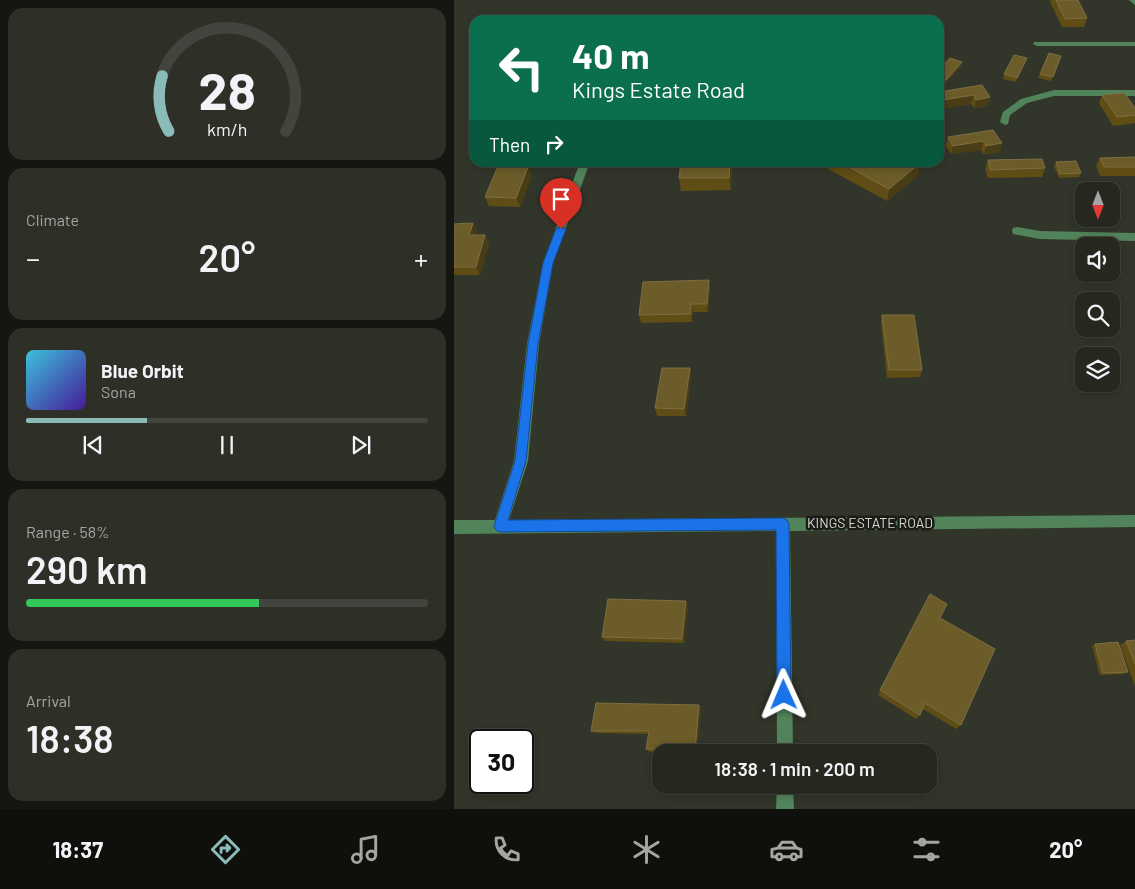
<!DOCTYPE html>
<html lang="en">
<head>
<meta charset="utf-8">
<style>
  body { margin:0; font-family:Barlow,sans-serif; background:#2e3028; color:#f1f3f6; height:100vh; display:flex; flex-direction:column; font-size:19px; white-space:nowrap }
  * { box-sizing:border-box; margin:0 }
  p { font-size:16px; color:#a4a6a4 }
  .icon { flex:none; width:28px; height:28px; fill:none; stroke:currentColor; stroke-width:2; stroke-linecap:round; stroke-linejoin:round }
  .map { position:relative; flex:1; overflow:hidden }
  .drawer { display:flex; flex-direction:column; gap:8px; padding:8px; background:#151611; width:454px }
  .drawer>* { flex:none }
  .banner { position:absolute; left:15px; top:15px; width:475px; height:152px; border-radius:15px; box-shadow:0 2px 8px #0003,0 0 0 1px #42443d; background:#0b6e4f; color:#fff; overflow:hidden }
  .needle { width:32px; rotate:180deg }
  .buttons { position:absolute; left:621px; top:182px; display:grid; gap:10px }
  .buttons a { display:grid; place-items:center; width:45px; height:45px; border-radius:10px; background:#26281f; box-shadow:0 2px 8px #0003,0 0 0 1px #42443d; font-size:25px }
  .speed { position:absolute; left:15px; top:729px; display:flex; gap:10px; font-size:25px; font-weight:700; text-align:center }
  .speed>* { display:grid; place-content:center; width:65px; height:65px; border-radius:50%; background:#26281f; box-shadow:0 2px 8px #0003,0 0 0 1px #42443d; line-height:1 }
  .speed .limit { border:2px solid #111; border-radius:8px; background:#fff; color:#111 }
  .pin { position:absolute; display:grid; place-items:center; width:42px; height:42px; color:#fff; margin:-51px -21px; border-radius:50% 50% 50% 0; rotate:-45deg; box-shadow:0 0 5px #0007 }
  .pin .icon { rotate:45deg }
  .me { position:absolute; width:55px; margin:-28px; rotate:359deg; stroke-linejoin:round; filter:drop-shadow(0 0 4px #0008) }
  .turn { display:flex; align-items:center; gap:18px; height:105px; padding:0 20px; font-size:22px }
  .turn .icon { width:65px; height:65px; stroke-width:2.5 }
  .turn b { display:block; font-size:35px; line-height:42px }
  .then { display:flex; align-items:center; height:48px; padding:0 20px; background:#0003; gap:10px; font-size:19px }
  .big { font-size:38px; font-weight:600; line-height:1.1 }
  .drawer .card { flex:1; display:flex; flex-direction:column; justify-content:center; gap:8px; min-width:0; padding:0 18px; border-radius:15px; background:#2e3028 }
  .drawer .dial { align-items:center; gap:0 }
  .dial svg { height:130px; overflow:visible; fill:none; stroke:#42443d; stroke-width:7; stroke-linecap:round; text-anchor:middle }
  .dial text { fill:#f1f3f6; stroke:none }
  .song { display:flex; align-items:center; gap:15px }
  .cover { width:60px; height:60px; border-radius:8px; background:linear-gradient(135deg,hsl(190 70% 55%),hsl(260 70% 35%)) }
  .played { height:5px; border-radius:2px; background:linear-gradient(90deg,#8bbbb9 30%,#42443d 30%) }
  .keys { display:flex; justify-content:space-around; direction:ltr }
  .heat { display:flex; justify-content:space-between; align-items:center; font-size:28px; direction:ltr }
  .charge { height:8px; border-radius:4px; background:linear-gradient(90deg,#34c759 58%,#42443d 0) }
  .trip { position:absolute; left:198px; top:744px; width:285px; height:50px; border-radius:15px; background:#26281f; box-shadow:0 2px 8px #0003,0 0 0 1px #42443d; font-weight:600; line-height:50px; text-align:center }
  .dock { display:flex; height:80px; justify-content:space-around; align-items:center; background:#0f100c; color:#a4a6a4 }
  .dock .icon { width:35px; height:35px }
  .dock .active { color:#8bbbb9 }
  .dock b { font-size:22px; color:#f1f3f6 }
  main { display:flex; flex:1; min-height:0 }
  .map>svg:first-child { display:block }
  .lines { fill:none; stroke-linecap:round; stroke-linejoin:round }
  .minor { fill:#52845b; fill-rule:evenodd }
  .wall { fill:#5f4d15 }
  .shaded-wall { fill:#483d15 }
  .building { fill:#6c5c29; stroke:#7d6f44 }
  .route { fill:#1a73e8; stroke:#114b97 }
  .labels { text-anchor:middle; stroke-width:5; stroke-linejoin:round; paint-order:stroke }
  .street-label { font-size:14px; fill:#d7d9d1; stroke:#1b1c16 }
</style>
</head>
<body>
<main>
<section class="drawer">
<div class="card dial"><svg viewBox="0 0 100 80">
<path d="M14 69A42 42 0 1 1 86 69"/>
<path d="M14 69A42 42 0 0 1 10 35" stroke="#8bbbb9"/>
<text x="50" y="56" font-size="32" font-weight="700">28</text>
<text x="50" y="72" font-size="11">km/h</text>
</svg></div>
<div class="card"><p>Climate</p>
<div class="heat"><a>−</a><b class="big">20°</b><a>+</a></div>
</div>
<div class="card">
<div class="song"><i class="cover"></i><div><b>Blue Orbit</b><p>Sona</p></div></div>
<div class="played"></div>
<div class="keys"><svg class="icon" aria-label="previous" viewBox="0 0 24 24"><path d="M18 5L8 12l10 7zM5 5v14"/></svg><svg class="icon" aria-label="pause" viewBox="0 0 24 24"><path d="M8 5v14M16 5v14"/></svg><svg class="icon" aria-label="next" viewBox="0 0 24 24"><path d="M6 5l10 7-10 7zM19 5v14"/></svg></div>
</div>
<div class="card"><p>Range · 58%</p><b class="big">290 km</b><div class="charge"></div></div>
<div class="card"><p>Arrival</p><b class="big">18:38</b></div>
</section>
<div class="map">
<svg width="682" height="809" viewBox="0 0 682 809">
  <rect width="100%" height="100%" fill="#323529"/>
  <g class="lines">
    <path class="minor" d="M675 0H682V6Z
      M580 42H682V46H583L579 44Z
      M682 90V96H600L573 103 556 115 554 124 551 125 546 122 549 112 567 99 600 90Z
      M126 162H136L99 263 85 344 74 461 55 520 682 515V527L336 531 339 752H323L322 531 0 534V520H41L60 461 73 344 89 263Z
      M563 227 586 231 682 233V241L586 239 559 234 558 231 559 228Z
      M323 785H339L340 809H322Z"/>
  </g>
  <path class="wall" d="M597 0H624L633 18 630 27H608L596 2Z
    M607 56 597 81 584 78 586 74Z
    M20 58V70H17L15 66Z
    M573 58 572 62 562 82 549 79 550 74Z
    M507 66 491 84 485 82V70Z
    M528 85 534 106 520 108 517 104 488 109 485 104V92Z
    M648 95 682 115V123L659 126 645 103Z
    M20 107V125L16 117Z
    M494 137 548 143 546 152 530 155 527 150 497 154 492 146Z
    M682 157V176H646L642 166 646 158Z
    M534 160 591 168 588 177 534 178 531 169Z
    M278 162 277 190 227 191 225 178Z
    M367 162 466 163 464 175 433 201 367 165Z
    M602 162 627 173 625 177 605 178 600 166Z
    M74 167 78 176 66 207 35 206 31 197Z
    M19 223 23 232 22 235H31L35 243 26 275H0V224Z
    M256 288 254 312H239L238 322 187 323 185 315Z
    M428 315 468 370 466 377 433 378 427 323Z
    M236 368 237 376 232 416H203L201 408Z
    M476 594 486 618 507 725 502 729 469 709 466 715 462 719 424 695Z
    M234 605 230 643 151 641 148 637Z
    M682 640V689L666 645 672 641Z
    M641 644 674 672 670 674 646 675 638 646Z
    M247 708 243 752H196L192 749 195 734 142 733 137 731Z"/>
  <path class="shaded-wall" d="M573 58 572 62 562 82 563 78Z
    M508 62 507 66 491 84 492 80Z
    M520 95 517 104 488 109 489 100Z
    M536 97 534 106 520 108 522 100Z
    M529 141 527 150 497 154 499 146Z
    M548 143 546 152 530 155 532 146Z
    M276 162H278L277 190 275 178Z
    M466 163 464 175 433 201 435 189Z
    M74 167 78 176 66 207 62 198Z
    M19 223 23 232 20 244 15 235Z
    M31 235 35 243 26 275 22 267Z
    M255 280 256 288 254 312 253 304Z
    M237 304 239 312 238 322 237 314Z
    M236 368 237 376 232 416 230 409Z
    M232 601 234 605 230 643 228 639Z
    M245 705 247 708 243 752 241 751Z"/>
  <path class="building" d="M602 0H624L633 18 611 19Z
    M595 53 607 56 599 77 586 74Z
    M560 55 573 58 563 78 550 74Z
    M19 58H20V66H15Z
    M496 58 508 62 492 80 485 77V70Z
    M528 85 536 97 522 100 520 95 489 100 485 93V92Z
    M670 93 682 109V115L663 117 648 95Z
    M20 107V116L16 117Z
    M539 130 548 143 532 146 529 141 499 146 494 137Z
    M682 157V167H650L646 158Z
    M588 159 591 168 536 170 534 160Z
    M622 161 627 173 606 174 602 162Z
    M227 162H276L275 178H225Z
    M386 162H466V163L435 189Z
    M44 166 74 167 62 198 31 197Z
    M19 223 15 235H31L22 267H0V224Z
    M255 280 253 304H237V314L185 315 189 282Z
    M428 315H460L468 370H435Z
    M208 368H236L230 409 201 408Z
    M476 594 493 604 486 618 541 649 507 725 471 703 466 715 426 690Z
    M154 599 232 601 228 639 148 637Z
    M682 640V666L672 641Z
    M664 642 674 672 649 673 641 644Z
    M142 703 245 705 241 751 192 749 195 731H137Z"/>
  <path class="route" d="M107 226 112 229 99 263 84 344 72 461 54 520 329 518 333 520 335 524 337 695 335 700 330 703 325 700 323 695 322 530 46 532 42 530 40 526 61 461 74 344 89 263 102 229Z"/>
  <g class="labels">
    <g class="street-label">
      <text x="416" y="528">KINGS ESTATE ROAD</text>
    </g>
  </g>
</svg>
<div class="buttons">
<a><svg class="needle" viewBox="-14 -14 28 28"><path d="M0-13l5 13h-10z" fill="#e53935"/><path d="M0 13l5-13h-10z" fill="#a4a6a4"/></svg></a>
<a><svg class="icon" aria-label="sound" viewBox="0 0 24 24"><path d="M4 9h4l5-4v14l-5-4H4zM17 9q2 3 0 6"/></svg></a>
<a><svg class="icon" aria-label="search" viewBox="0 0 24 24"><circle cx="10" cy="10" r="6"/><path d="M15 15l6 6"/></svg></a>
<a><svg class="icon" aria-label="layers" viewBox="0 0 24 24"><path d="M12 4l9 5-9 5-9-5zM3 14l9 5 9-5"/></svg></a>
</div>
<div class="speed"><div class="limit">30</div></div>
<div class="pin" style="left:107px;top:229px;background:#d93025"><svg class="icon" aria-label="arrive" viewBox="0 0 24 24"><path d="M6 21V4h12l-3 4 3 4H6"/></svg></div>
<svg class="me" style="left:330px;top:695px" viewBox="-20 -20 40 40"><path d="M0-17L14 15 0 8-14 15z" fill="#1a73e8" stroke="#fff" stroke-width="4"/></svg>
<div class="trip">18:38 · 1 min · 200 m</div>
<div class="banner">
<div class="turn"><svg class="icon" aria-label="left" viewBox="0 0 24 24"><path d="M17 20v-9H6M10 6l-5 5 5 5"/></svg><div><b>40 m</b>Kings Estate Road</div></div>
<div class="then">Then<svg class="icon" aria-label="right" viewBox="0 0 24 24"><path d="M7 20v-9h11M14 6l5 5-5 5"/></svg></div>
</div>
</div>
</main>
<nav class="dock">
<b>18:37</b>
<svg class="icon active" aria-label="directions" viewBox="0 0 24 24"><path d="M12 3l9 9-9 9-9-9zM9 14v-3h6M13 9l2 2-2 2"/></svg>
<svg class="icon" aria-label="music" viewBox="0 0 24 24"><path d="M9 18V5l10-2v13"/><circle cx="6" cy="18" r="3"/><circle cx="16" cy="16" r="3"/></svg>
<svg class="icon" aria-label="phone" viewBox="0 0 24 24"><path d="M5 4h4l2 5-3 2q2 4 5 5l2-3 5 2v4C11 20 4 13 5 4z"/></svg>
<svg class="icon" aria-label="climate" viewBox="0 0 24 24"><path d="M12 3v18M4 7l16 10M4 17L20 7"/></svg>
<svg class="icon" aria-label="car" viewBox="0 0 24 24"><path d="M5 17H2v-5l4-1 3-4h7l3 4 3 1v5h-3M9 17h6M6 11h13"/><circle cx="7" cy="17" r="2"/><circle cx="17" cy="17" r="2"/></svg>
<svg class="icon" aria-label="filters" viewBox="0 0 24 24"><path d="M4 7h16M4 17h16"/><circle cx="9" cy="7" r="2"/><circle cx="15" cy="17" r="2"/></svg>
<b>20°</b>
</nav>
</body>
</html>
